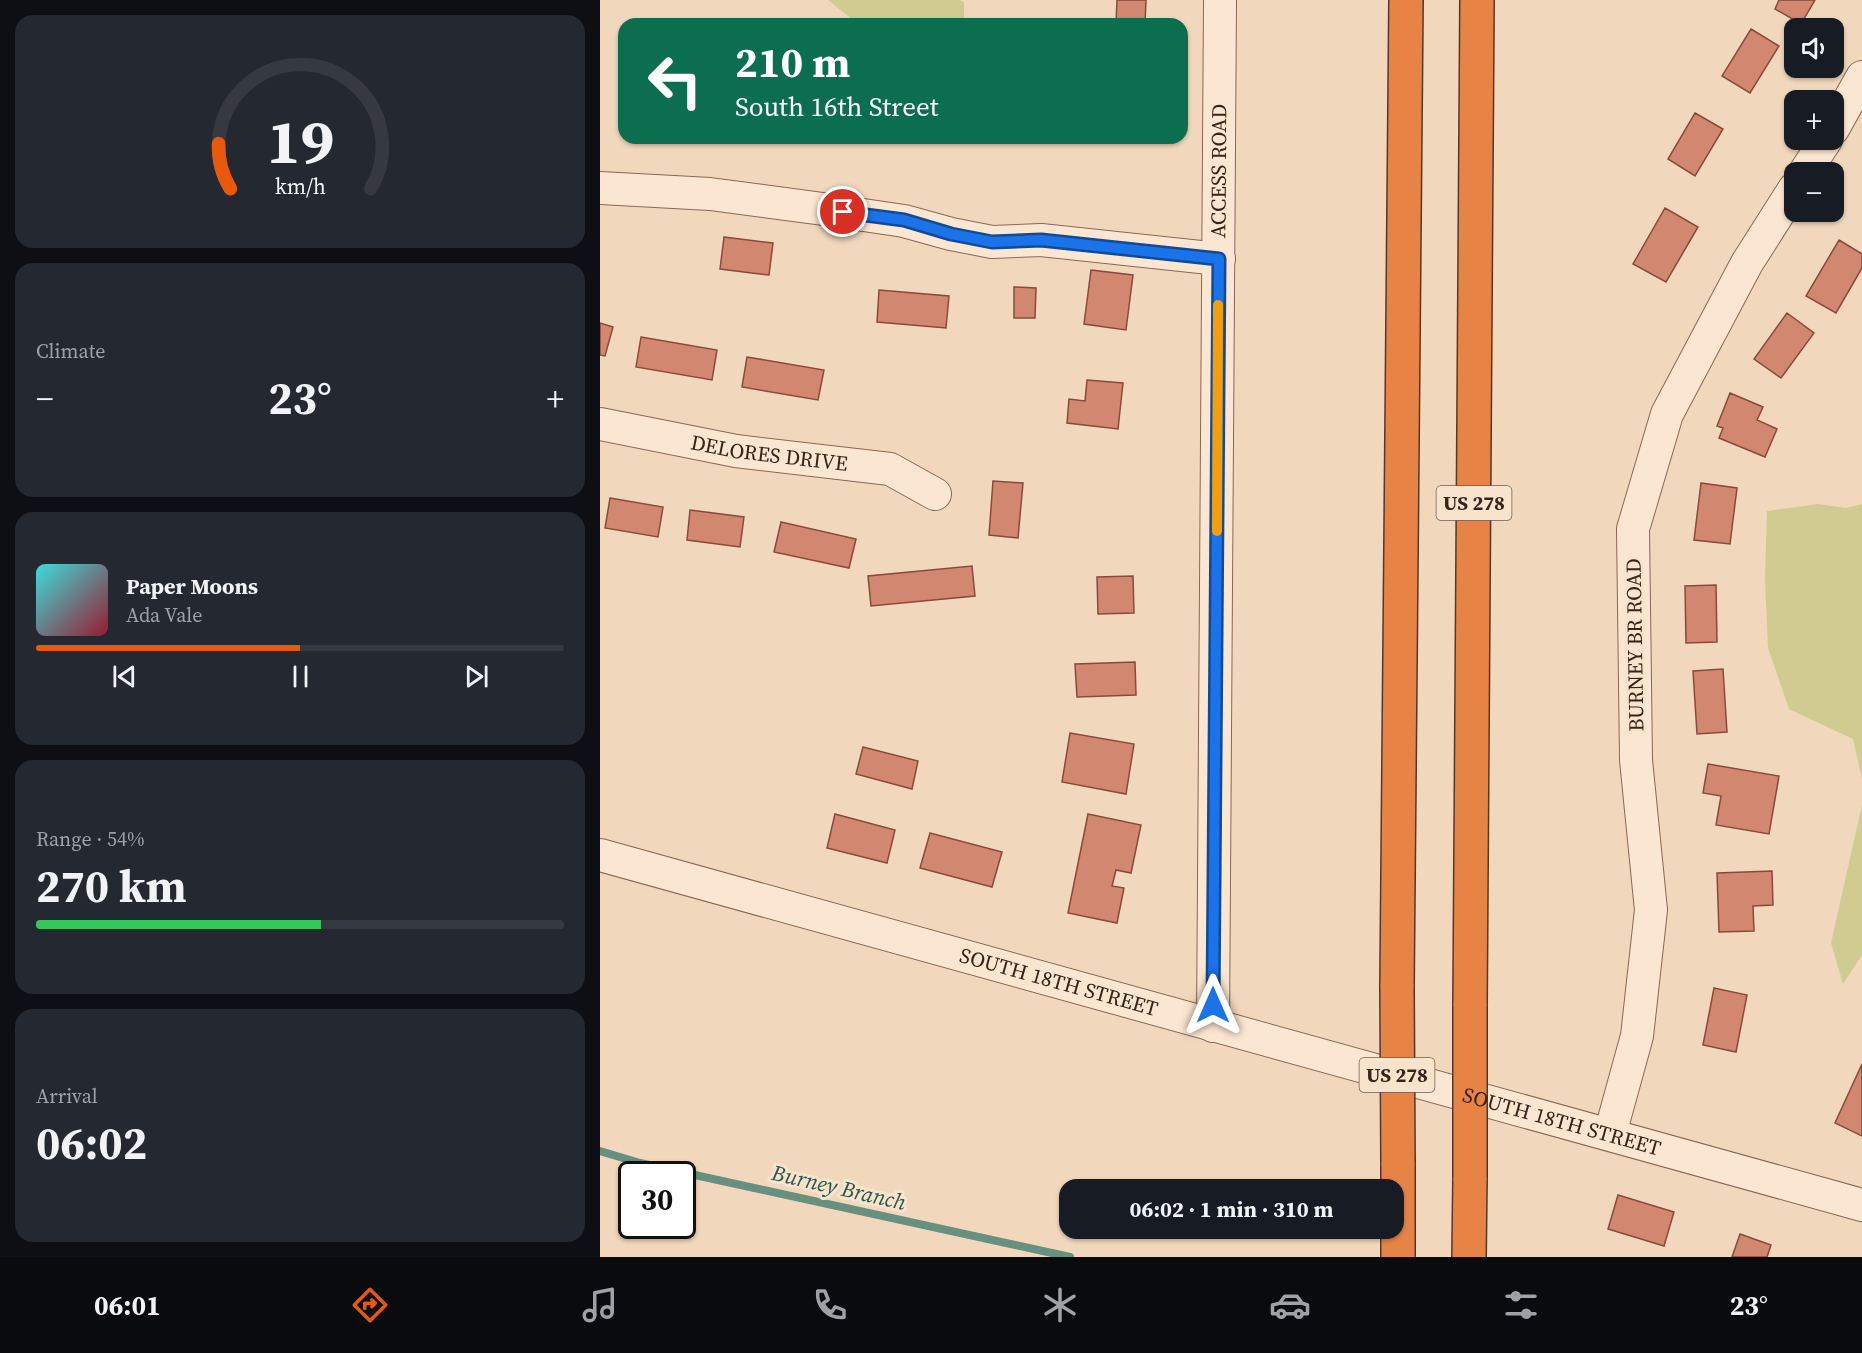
<!DOCTYPE html>
<html lang="en">
<head>
<meta charset="utf-8">
<style>
  body { margin:0; font-family:"Source Serif 4",serif; background:#242831; color:#f1f3f6; height:100vh; display:flex; flex-direction:column; font-size:22px; white-space:nowrap }
  * { box-sizing:border-box; margin:0 }
  p { font-size:20px; color:#9ea1a6 }
  .icon { flex:none; width:33px; height:33px; fill:none; stroke:currentColor; stroke-width:2; stroke-linecap:round; stroke-linejoin:round }
  .map { position:relative; flex:1; overflow:hidden }
  .drawer { display:flex; flex-direction:column; gap:15px; padding:15px; background:#0d0f14; width:600px }
  .drawer>* { flex:none }
  .top-card { position:absolute; left:18px; top:18px; width:570px; height:126px; border-radius:18px; box-shadow:0 2px 4px #0004; background:#0b6e4f; color:#fff; overflow:hidden }
  .controls { position:absolute; left:1184px; top:18px; display:grid; gap:12px }
  .controls a { display:grid; place-items:center; width:60px; height:60px; border-radius:12px; background:#171b24; box-shadow:0 2px 4px #0004; font-size:30px }
  .speed { position:absolute; left:18px; top:1161px; display:flex; gap:12px; font-size:30px; font-weight:700; text-align:center }
  .speed>* { display:grid; place-content:center; width:78px; height:78px; border-radius:50%; background:#171b24; box-shadow:0 2px 4px #0004; line-height:1 }
  .speed .limit { border:3px solid #111; border-radius:9px; background:#fff; color:#111 }
  .pin { position:absolute; display:grid; place-items:center; width:51px; height:51px; color:#fff; margin:-26px; border:3px solid #fff; border-radius:50%; box-shadow:0 2px 6px #0007 }
  .me { position:absolute; width:66px; margin:-33px; rotate:0deg; stroke-linejoin:round; filter:drop-shadow(0 0 4px #0008) }
  .turn { display:flex; align-items:center; gap:21px; height:126px; padding:0 18px; font-size:27px }
  .turn .icon { width:78px; height:78px; stroke-width:2.5 }
  .turn b { display:block; font-size:42px; line-height:51px }
  .big { font-size:45px; font-weight:700; line-height:1.1 }
  .drawer .widget { flex:1; display:flex; flex-direction:column; justify-content:center; gap:9px; min-width:0; padding:0 21px; border-radius:18px; background:#242831 }
  .drawer .dial { align-items:center; gap:0 }
  .dial svg { height:156px; overflow:visible; fill:none; stroke:#363941; stroke-width:7; stroke-linecap:round; text-anchor:middle }
  .dial text { fill:#f1f3f6; stroke:none }
  .song { display:flex; align-items:center; gap:18px }
  .cover { width:72px; height:72px; border-radius:9px; background:linear-gradient(135deg,hsl(180 70% 55%),hsl(350 70% 35%)) }
  .played { height:6px; border-radius:3px; background:linear-gradient(90deg,#ea580c 50%,#363941 50%) }
  .keys { display:flex; justify-content:space-around; direction:ltr }
  .heat { display:flex; justify-content:space-between; align-items:center; font-size:33px; direction:ltr }
  .charge { height:9px; border-radius:4px; background:linear-gradient(90deg,#34c759 54%,#363941 0) }
  .trip { position:absolute; left:459px; top:1179px; width:345px; height:60px; border-radius:18px; background:#171b24; box-shadow:0 2px 4px #0004; font-weight:700; line-height:60px; text-align:center }
  .menu { display:flex; height:96px; justify-content:space-around; align-items:center; background:#090b0e; color:#9ea1a6 }
  .menu .icon { width:42px; height:42px }
  .menu .selected { color:#ea580c }
  .menu b { font-size:27px; color:#f1f3f6 }
  main { display:flex; flex:1; min-height:0 }
  .map>svg:first-child { display:block }
  .green { fill:#d0cb90 }
  .lines { fill:none; stroke-linecap:round; stroke-linejoin:round }
  .stream { stroke:#68907f; stroke-width:8 }
  .building { fill:#d28770; stroke:#8b4a39; stroke-width:1.5 }
  .minor-casing { stroke:#8a6755; stroke-width:34 }
  .highway-casing { stroke:#57372a; stroke-width:36 }
  .minor { stroke:#fbe7d1; stroke-width:32 }
  .highway { stroke:#e88346; stroke-width:33 }
  .highway-bridge-casing { stroke:#57372a; stroke-width:36; stroke-linecap:butt }
  .highway-bridge { stroke:#e88346; stroke-width:33 }
  .route-casing { stroke:#114b97; stroke-width:15 }
  .route { stroke:#1a73e8; stroke-width:10 }
  .slow { stroke:#f59e0b; stroke-width:10 }
  .labels { text-anchor:middle; stroke-width:6; stroke-linejoin:round; paint-order:stroke }
  .shield { fill:#f8e4cd; stroke:#725e50; stroke-width:1.5 }
  .shield-label { font-size:20px; font-weight:bold; fill:#38241b }
  .street-label { font-size:21px; fill:#38241b; stroke:#f8e4cd }
  .water-label { font-size:22px; font-style:italic; fill:#29594d; stroke:#f8e4cd }
</style>
</head>
<body>
<main>
<section class="drawer">
<div class="widget dial"><svg viewBox="0 0 100 80">
<path d="M14 69A42 42 0 1 1 86 69"/>
<path d="M14 69A42 42 0 0 1 8 46" stroke="#ea580c"/>
<text x="50" y="56" font-size="32" font-weight="700">19</text>
<text x="50" y="72" font-size="11">km/h</text>
</svg></div>
<div class="widget"><p>Climate</p>
<div class="heat"><a>−</a><b class="big">23°</b><a>+</a></div>
</div>
<div class="widget">
<div class="song"><i class="cover"></i><div><b>Paper Moons</b><p>Ada Vale</p></div></div>
<div class="played"></div>
<div class="keys"><svg class="icon" aria-label="previous" viewBox="0 0 24 24"><path d="M18 5L8 12l10 7zM5 5v14"/></svg><svg class="icon" aria-label="pause" viewBox="0 0 24 24"><path d="M8 5v14M16 5v14"/></svg><svg class="icon" aria-label="next" viewBox="0 0 24 24"><path d="M6 5l10 7-10 7zM19 5v14"/></svg></div>
</div>
<div class="widget"><p>Range · 54%</p><b class="big">270 km</b><div class="charge"></div></div>
<div class="widget"><p>Arrival</p><b class="big">06:02</b></div>
</section>
<div class="map">
<svg width="1262" height="1257" viewBox="0 0 1262 1257">
  <rect width="100%" height="100%" fill="#f1d8bd"/>
  <path class="green" d="M228 0H359L364 2V24H258Z
    M1218 504 1246 508 1262 504V779L1253 739 1189 709 1168 648 1165 579 1167 511Z
    M1262 805V955L1243 984 1231 943Z"/>
  <g class="lines">
    <path class="stream" d="M0 1151 40 1163 470 1257"/>
  </g>
  <path class="building" d="M517 0H546L545 24 516 23Z
    M1179 0H1215L1201 24 1175 9Z
    M1151 29 1179 46 1150 93 1122 76Z
    M1095 113 1123 129 1095 176 1068 159Z
    M1065 208 1098 227 1066 282 1033 264Z
    M124 237 173 243 169 275 120 269Z
    M1239 240 1262 254V268L1236 313 1206 296Z
    M491 270 533 275 526 330 484 324Z
    M414 287 436 288 435 318H414Z
    M279 290 349 296 346 328 277 322Z
    M1187 313 1214 333 1181 378 1154 359Z
    M0 323 13 327 5 356 0 355Z
    M41 337 117 350 112 380 36 367Z
    M147 357 224 370 218 400 142 387Z
    M487 380 523 383 518 429 467 423 469 399 485 401Z
    M1130 393 1163 407 1157 420 1177 429 1165 457 1119 438 1123 428 1117 426Z
    M393 481 423 483 418 538 389 535Z
    M1101 483 1137 488 1130 544 1094 540Z
    M10 498 63 507 58 537 5 528Z
    M90 510 144 517 140 547 87 540Z
    M181 522 256 539 249 568 174 552Z
    M372 566 375 596 271 606 268 576Z
    M533 576 534 613 498 614 497 577Z
    M1116 585 1117 642 1086 643 1085 586Z
    M535 662 536 695 477 697 475 664Z
    M1123 669 1127 732 1097 734 1093 671Z
    M470 733 534 744 526 794 462 782Z
    M263 747 318 761 312 789 256 774Z
    M1108 764 1179 776 1169 834 1116 825 1121 796 1103 793Z
    M235 814 295 830 287 863 227 848Z
    M488 814 541 825 531 873 516 870 512 886 524 888 517 923 468 913Z
    M330 833 402 852 392 887 320 868Z
    M1172 871 1173 905 1153 906 1154 931 1119 932 1117 873Z
    M1114 988 1147 995 1136 1052 1103 1045Z
    M1262 1064V1136L1235 1123Z
    M1018 1195 1074 1212 1064 1246 1008 1229Z
    M1140 1234 1171 1245 1167 1257H1132Z"/>
  <g class="lines">
    <g class="minor-casing">
      <g id="minor">
        <path d="M1233 129 1262 77"/>
        <path d="M1205 172 1226 140"/>
        <path d="M0 188 110 194 223 209 304 221 351 234 392 242 441 240 619 259"/>
        <path id="s1" d="M0 424 136 451 290 469 335 494"/>
        <path id="s2" d="M0 855 1262 1205"/>
        <path id="s3" d="M613 1026 620 0"/>
        <path d="M1010 1134 1037 1036 1051 910 1036 760 1033 529 1067 414 1147 263 1194 189"/>
      </g>
    </g>
    <g class="highway-casing">
      <path id="highway" d="M797 987 806 0
        M870 1006 877 0
        M798 1257V1163
        M869 1257 870 1178"/>
    </g>
    <use href="#minor" class="minor"/>
    <use href="#highway" class="highway"/>
    <g class="highway-bridge-casing">
      <path id="highway-bridge" d="M797 987 798 1163
        M870 1006V1178"/>
    </g>
    <use href="#highway-bridge" class="highway-bridge"/>
  </g>
  <g class="lines">
    <g class="route-casing">
      <path id="route" d="M243 212 304 220 351 234 392 242 441 240 619 259 613 1005"/>
    </g>
    <use href="#route" class="route"/>
    <path class="slow" d="M617 531 618 305"/>
  </g>
  <g class="labels">
    <g class="shield">
      <rect x="836.5" y="486" width="75" height="34" rx="4.5"/>
      <rect x="759.5" y="1058" width="75" height="34" rx="4.5"/>
    </g>
    <g class="shield-label">
      <text x="874" y="510">US 278</text>
      <text x="797" y="1082">US 278</text>
    </g>
    <g class="street-label">
      <text dy="7" stroke="none"><textPath href="#s3" startOffset="855">ACCESS ROAD</textPath></text>
      <text dy="7" stroke="none"><textPath href="#s1" startOffset="172">DELORES DRIVE</textPath></text>
      <text transform="translate(1035 645) rotate(-91)" y="7">BURNEY BR ROAD</text>
      <text dy="7" stroke="none"><textPath href="#s2" startOffset="476">SOUTH 18TH STREET</textPath></text>
      <text dy="7" stroke="none"><textPath href="#s2" startOffset="998">SOUTH 18TH STREET</textPath></text>
    </g>
    <g class="water-label">
      <text transform="translate(239 1187) rotate(13)" y="8">Burney Branch</text>
    </g>
  </g>
</svg>
<div class="controls">
<a><svg class="icon" aria-label="sound" viewBox="0 0 24 24"><path d="M4 9h4l5-4v14l-5-4H4zM17 9q2 3 0 6"/></svg></a>
<a>+</a>
<a>−</a>
</div>
<div class="speed"><div class="limit">30</div></div>
<div class="pin" style="left:243px;top:212px;background:#d93025"><svg class="icon" aria-label="arrive" viewBox="0 0 24 24"><path d="M6 21V4h12l-3 4 3 4H6"/></svg></div>
<svg class="me" style="left:613px;top:1005px" viewBox="-20 -20 40 40"><path d="M0-17L14 15 0 8-14 15z" fill="#1a73e8" stroke="#fff" stroke-width="4"/></svg>
<div class="trip">06:02 · 1 min · 310 m</div>
<div class="top-card">
<div class="turn"><svg class="icon" aria-label="left" viewBox="0 0 24 24"><path d="M17 20v-9H6M10 6l-5 5 5 5"/></svg><div><b>210 m</b>South 16th Street</div></div>
</div>
</div>
</main>
<nav class="menu">
<b>06:01</b>
<svg class="icon selected" aria-label="directions" viewBox="0 0 24 24"><path d="M12 3l9 9-9 9-9-9zM9 14v-3h6M13 9l2 2-2 2"/></svg>
<svg class="icon" aria-label="music" viewBox="0 0 24 24"><path d="M9 18V5l10-2v13"/><circle cx="6" cy="18" r="3"/><circle cx="16" cy="16" r="3"/></svg>
<svg class="icon" aria-label="phone" viewBox="0 0 24 24"><path d="M5 4h4l2 5-3 2q2 4 5 5l2-3 5 2v4C11 20 4 13 5 4z"/></svg>
<svg class="icon" aria-label="climate" viewBox="0 0 24 24"><path d="M12 3v18M4 7l16 10M4 17L20 7"/></svg>
<svg class="icon" aria-label="car" viewBox="0 0 24 24"><path d="M5 17H2v-5l4-1 3-4h7l3 4 3 1v5h-3M9 17h6M6 11h13"/><circle cx="7" cy="17" r="2"/><circle cx="17" cy="17" r="2"/></svg>
<svg class="icon" aria-label="filters" viewBox="0 0 24 24"><path d="M4 7h16M4 17h16"/><circle cx="9" cy="7" r="2"/><circle cx="15" cy="17" r="2"/></svg>
<b>23°</b>
</nav>
</body>
</html>
